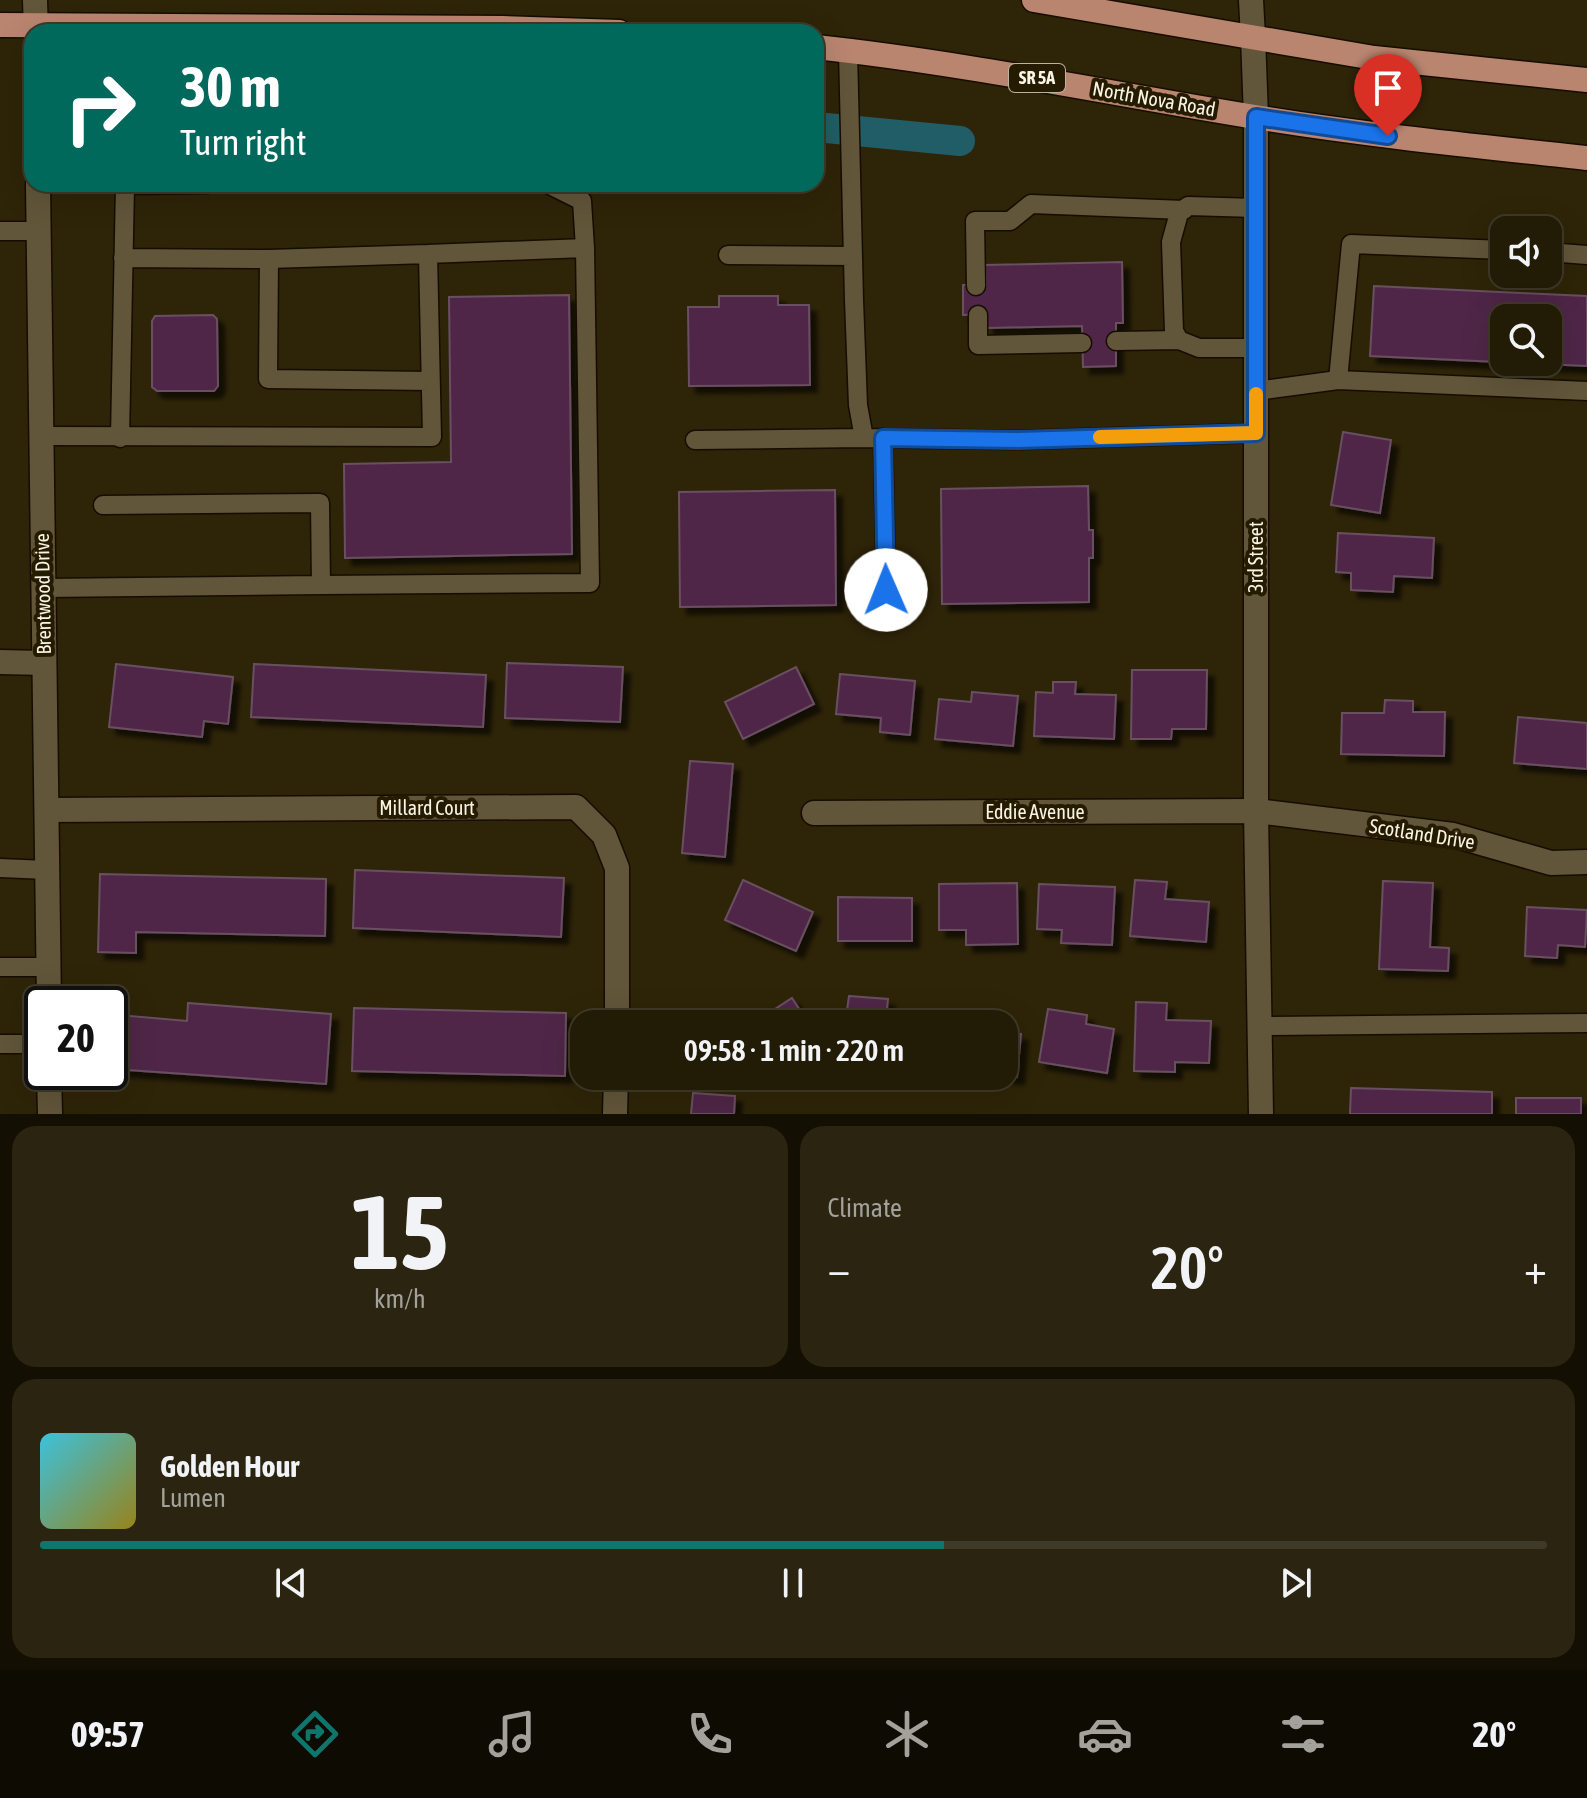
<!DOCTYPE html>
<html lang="en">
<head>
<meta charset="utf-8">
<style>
  body { margin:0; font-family:"Asap Condensed",sans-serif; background:#2a2410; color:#f1f3f6; height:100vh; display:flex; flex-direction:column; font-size:30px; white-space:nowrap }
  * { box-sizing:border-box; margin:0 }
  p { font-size:26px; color:#a2a19b }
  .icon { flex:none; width:44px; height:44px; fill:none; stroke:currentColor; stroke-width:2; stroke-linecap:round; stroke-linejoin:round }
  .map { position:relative; height:1114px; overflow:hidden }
  .panel { display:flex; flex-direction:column; gap:12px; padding:12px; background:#130f03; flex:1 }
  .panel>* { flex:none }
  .guide { position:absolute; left:24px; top:24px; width:800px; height:168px; border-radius:24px; box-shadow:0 8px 32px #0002,0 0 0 2px #3f3928; background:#00695c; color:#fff; overflow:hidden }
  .tools { position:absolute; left:1490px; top:216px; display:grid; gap:16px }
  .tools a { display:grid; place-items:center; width:72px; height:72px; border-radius:16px; background:#221b06; box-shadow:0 8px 32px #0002,0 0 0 2px #3f3928; font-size:40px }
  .speed { position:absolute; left:24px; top:986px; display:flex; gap:16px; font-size:40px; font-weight:700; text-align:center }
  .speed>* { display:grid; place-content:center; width:104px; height:104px; border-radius:50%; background:#221b06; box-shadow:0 8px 32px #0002,0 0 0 2px #3f3928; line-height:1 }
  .speed .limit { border:4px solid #111; border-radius:12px; background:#fff; color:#111 }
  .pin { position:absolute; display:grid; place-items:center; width:68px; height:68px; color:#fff; margin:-82px -34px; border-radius:50% 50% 50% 0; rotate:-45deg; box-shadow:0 0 8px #0007 }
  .pin .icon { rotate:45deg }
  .me { position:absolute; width:88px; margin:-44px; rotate:359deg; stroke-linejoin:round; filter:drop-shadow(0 0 6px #0008) }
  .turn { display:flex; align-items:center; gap:28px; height:168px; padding:0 24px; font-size:36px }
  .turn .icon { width:104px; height:104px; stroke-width:2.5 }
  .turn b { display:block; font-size:56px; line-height:68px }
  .big { font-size:60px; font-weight:600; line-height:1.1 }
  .panel .widget { flex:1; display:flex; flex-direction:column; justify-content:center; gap:12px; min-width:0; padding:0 28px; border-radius:24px; background:#2a2410 }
  .panel .dial { align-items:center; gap:0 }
  .dial b { font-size:104px; line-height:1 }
  .song { display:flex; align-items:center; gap:24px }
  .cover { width:96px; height:96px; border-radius:12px; background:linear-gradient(135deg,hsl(190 70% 55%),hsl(50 70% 35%)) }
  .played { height:8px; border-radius:4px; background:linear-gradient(90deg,#0f766e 60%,#3f3928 60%) }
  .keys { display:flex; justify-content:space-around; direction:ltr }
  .heat { display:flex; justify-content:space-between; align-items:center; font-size:44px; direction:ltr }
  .panel .tiles { flex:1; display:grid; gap:12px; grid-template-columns:1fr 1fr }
  .widget:last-child { grid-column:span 2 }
  .trip { position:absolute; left:570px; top:1010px; width:448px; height:80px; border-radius:24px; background:#221b06; box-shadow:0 8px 32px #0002,0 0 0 2px #3f3928; font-weight:600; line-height:80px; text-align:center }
  .dock { display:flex; height:128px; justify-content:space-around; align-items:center; background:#0e0b02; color:#a2a19b }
  .dock .icon { width:56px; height:56px }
  .dock .on { color:#0f766e }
  .dock b { font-size:36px; color:#f1f3f6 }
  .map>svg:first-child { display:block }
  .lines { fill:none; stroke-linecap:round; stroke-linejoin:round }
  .canal { stroke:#215d66; stroke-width:30 }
  .building { fill:#502646; stroke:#694f62; stroke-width:2; fill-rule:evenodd; filter:url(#shadow) }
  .lane-casing { stroke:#160d00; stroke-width:21 }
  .street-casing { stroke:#160d00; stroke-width:27 }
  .secondary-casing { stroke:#160d00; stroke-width:27 }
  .primary-casing { stroke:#160d00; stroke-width:27 }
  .lane { stroke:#61563a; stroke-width:18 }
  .street { stroke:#61563a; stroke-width:24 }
  .secondary { stroke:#61563a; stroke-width:24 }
  .primary { stroke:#b9856f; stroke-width:24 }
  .route-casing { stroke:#114b97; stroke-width:20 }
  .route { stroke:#1a73e8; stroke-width:14 }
  .slow { stroke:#f59e0b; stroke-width:14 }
  .labels { text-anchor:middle; stroke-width:8; stroke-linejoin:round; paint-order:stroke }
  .shield { fill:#241b01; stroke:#bab3a0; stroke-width:2 }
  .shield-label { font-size:18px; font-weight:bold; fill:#faf4e4 }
  .street-label { font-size:20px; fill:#faf4e4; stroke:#241b01 }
</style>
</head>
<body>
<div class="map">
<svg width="1587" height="1114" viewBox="0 0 1587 1114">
  <defs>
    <filter id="shadow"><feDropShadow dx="7" dy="7" stdDeviation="2" flood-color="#0009"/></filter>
  </defs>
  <rect width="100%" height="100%" fill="#2e2408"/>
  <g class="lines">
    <path class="canal" d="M816 127 960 141"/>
  </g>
  <path class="building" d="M1122 262 1123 323H1116V366L1083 367 1082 326 987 328V314L963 315V285H986L985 265Z
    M1374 286 1587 296V366L1370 356ZM1504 318H1548V362H1504Z
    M569 295 572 554 345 558 344 464 451 462 449 297Z
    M719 296H778V305H809L810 385 689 386 688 307H719Z
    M213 315 217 319 218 386 214 391H157L152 387V321L155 316Z
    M1343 432 1391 440 1380 513 1331 505Z
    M1088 486 1089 530H1093V558H1089V602L942 604 941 489Z
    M835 490 836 605 680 607 679 492Z
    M1338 533 1434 538 1432 578 1394 576 1393 592 1351 590V573L1336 572Z
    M507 663 623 667 620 722 505 718Z
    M116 664 233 677 228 724 204 721 202 737 109 727Z
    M254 664 486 675 483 727 251 717Z
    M796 667 814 704 743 739 725 702Z
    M1132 670H1207L1206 729H1172L1171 739H1131Z
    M840 674 915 681 910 735 880 732 881 718 836 714Z
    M1053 682H1076L1075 694 1116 695 1114 739 1034 736 1036 692 1053 693Z
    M972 692 1018 696 1013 746 935 739 939 699 971 702Z
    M1385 700 1413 701V712H1445L1444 756 1341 754 1342 713H1384Z
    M1518 717 1587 723V769L1514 763Z
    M690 761 733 764 725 857 682 853Z
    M355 870 564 878 561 937 353 928Z
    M100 874 326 879 325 936 136 932V953L98 952Z
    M743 880 813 912 796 951 725 920Z
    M1135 880 1167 882 1165 899 1209 902 1206 942 1130 936Z
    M1383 881 1433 883 1430 947 1449 948 1448 971 1379 969Z
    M1017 883 1018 944 966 945V930H939V884Z
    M1039 884 1115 887 1112 945 1061 943 1062 930 1037 929Z
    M838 897 912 898V941H838Z
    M1527 907 1587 910 1585 947 1558 945 1557 958 1525 956Z
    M849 996 888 999 887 1009 920 1012 919 1024H845Z
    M792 998 809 1024H752Z
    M1136 1002 1167 1003 1166 1020 1211 1021 1209 1063 1175 1062V1072L1134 1071Z
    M188 1003 331 1014 326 1084 114 1069 119 1015 187 1021Z
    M354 1008 566 1013 565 1076 352 1071Z
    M1048 1009 1087 1015 1086 1024 1114 1029 1107 1073 1039 1062Z
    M1004 1033 1021 1034 1017 1077 1002 1076Z
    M1351 1088 1492 1092V1114H1350Z
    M693 1093 735 1096 734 1114H691Z
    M1516 1098H1581V1114H1516Z"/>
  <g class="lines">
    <g class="lane-casing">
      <path id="lane" d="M848 51 854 300 858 405 864 438 1018 440 1256 433
        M0 231H38
        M1548 252 1587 255
        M728 255 853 256
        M123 258 269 259 268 379 430 381
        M269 259 428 254
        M976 286 975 221H1010L1031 204 1184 210
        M978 315V345L1082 343
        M1116 341 1179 340
        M1256 348H1199L1179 340 1174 331 1171 242 1179 213 1188 206 1256 208
        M1338 380 1587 391
        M1256 391 1338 380 1351 244 1504 250
        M41 436 432 437 428 254 585 248 582 201 548 184
        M120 438 125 185 207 184
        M883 438 886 590
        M695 440 864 438
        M321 585 590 583 585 248
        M43 588 321 585 320 503 103 505
        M0 868 47 870
        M0 967H48
        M1259 1026 1587 1023
        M0 1044H42"/>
    </g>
    <g class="street-casing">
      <path id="street" d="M1251 0 1253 37
        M0 662 44 663
        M47 810 576 807 604 835 617 868V1024
        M814 813 1256 811 1453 835 1551 863 1587 862
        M615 1114 616 1076"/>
    </g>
    <g class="secondary-casing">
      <path id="secondary" d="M35 0 36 32
        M1253 37 1256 117V811L1261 1114
        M38 184 49 1004
        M49 1072 50 1114"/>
    </g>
    <g class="primary-casing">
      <path id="primary" d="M1034 0 1374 58 1587 80
        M0 25 502 28 619 32
        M816 47C964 63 1108 93 1255 117 1365 135 1476 146 1587 158"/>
    </g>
    <use href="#lane" class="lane"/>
    <use href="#street" class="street"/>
    <use href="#secondary" class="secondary"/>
    <use href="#primary" class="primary"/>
  </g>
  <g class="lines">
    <g class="route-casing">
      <path id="route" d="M886 590 883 438 1018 440 1256 433V117L1388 136"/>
    </g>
    <use href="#route" class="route"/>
    <path class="slow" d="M1100 437 1256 433V394"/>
  </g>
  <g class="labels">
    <rect class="shield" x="1009" y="64" width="56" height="28" rx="6"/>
    <g class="shield-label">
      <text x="1037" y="84">SR 5A</text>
    </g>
    <g class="street-label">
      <text transform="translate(1154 99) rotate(10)" y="7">North Nova Road</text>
      <text transform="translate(1256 557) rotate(-90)" y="7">3rd Street</text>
      <text transform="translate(43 594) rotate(-91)" y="7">Brentwood Drive</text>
      <text x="427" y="815">Millard Court</text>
      <text x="1035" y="819">Eddie Avenue</text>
      <text transform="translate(1422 834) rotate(9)" y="7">Scotland Drive</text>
    </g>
  </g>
</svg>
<div class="tools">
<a><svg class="icon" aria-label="sound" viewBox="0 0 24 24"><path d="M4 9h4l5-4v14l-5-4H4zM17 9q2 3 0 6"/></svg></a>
<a><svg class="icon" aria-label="search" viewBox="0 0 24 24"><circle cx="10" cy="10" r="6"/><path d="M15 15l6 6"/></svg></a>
</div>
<div class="speed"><div class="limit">20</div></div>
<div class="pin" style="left:1388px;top:136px;background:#d93025"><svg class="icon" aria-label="arrive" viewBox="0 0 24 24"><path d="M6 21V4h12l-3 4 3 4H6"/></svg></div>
<svg class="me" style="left:886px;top:590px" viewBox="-20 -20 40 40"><circle r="19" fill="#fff"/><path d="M0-13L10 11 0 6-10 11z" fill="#1a73e8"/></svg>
<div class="trip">09:58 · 1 min · 220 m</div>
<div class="guide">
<div class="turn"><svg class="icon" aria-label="right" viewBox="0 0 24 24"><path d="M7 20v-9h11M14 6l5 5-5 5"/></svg><div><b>30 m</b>Turn right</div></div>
</div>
</div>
<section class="panel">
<div class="tiles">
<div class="widget dial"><b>15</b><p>km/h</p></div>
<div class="widget"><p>Climate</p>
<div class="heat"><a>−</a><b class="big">20°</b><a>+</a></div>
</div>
<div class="widget">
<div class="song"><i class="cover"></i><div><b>Golden Hour</b><p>Lumen</p></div></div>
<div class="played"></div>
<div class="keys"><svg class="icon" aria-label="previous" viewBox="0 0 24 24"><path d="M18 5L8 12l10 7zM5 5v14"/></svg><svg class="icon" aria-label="pause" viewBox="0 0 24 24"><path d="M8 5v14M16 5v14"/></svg><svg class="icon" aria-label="next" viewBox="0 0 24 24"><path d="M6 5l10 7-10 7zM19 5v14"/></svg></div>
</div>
</div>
</section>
<nav class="dock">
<b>09:57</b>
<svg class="icon on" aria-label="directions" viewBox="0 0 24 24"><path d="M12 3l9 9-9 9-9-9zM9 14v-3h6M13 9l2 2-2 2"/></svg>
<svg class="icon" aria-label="music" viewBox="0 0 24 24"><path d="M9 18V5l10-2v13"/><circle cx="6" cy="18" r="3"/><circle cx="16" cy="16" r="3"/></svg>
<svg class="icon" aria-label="phone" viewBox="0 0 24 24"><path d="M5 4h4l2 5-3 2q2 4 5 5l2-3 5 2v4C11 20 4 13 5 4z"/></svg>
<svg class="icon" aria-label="climate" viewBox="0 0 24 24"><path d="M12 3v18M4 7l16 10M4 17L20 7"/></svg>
<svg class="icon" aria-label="car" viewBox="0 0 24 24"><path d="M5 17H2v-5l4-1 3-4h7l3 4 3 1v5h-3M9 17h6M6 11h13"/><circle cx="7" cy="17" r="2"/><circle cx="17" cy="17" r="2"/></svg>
<svg class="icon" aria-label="filters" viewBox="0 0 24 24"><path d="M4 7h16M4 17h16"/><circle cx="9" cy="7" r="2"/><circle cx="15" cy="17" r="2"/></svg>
<b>20°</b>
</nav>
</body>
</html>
